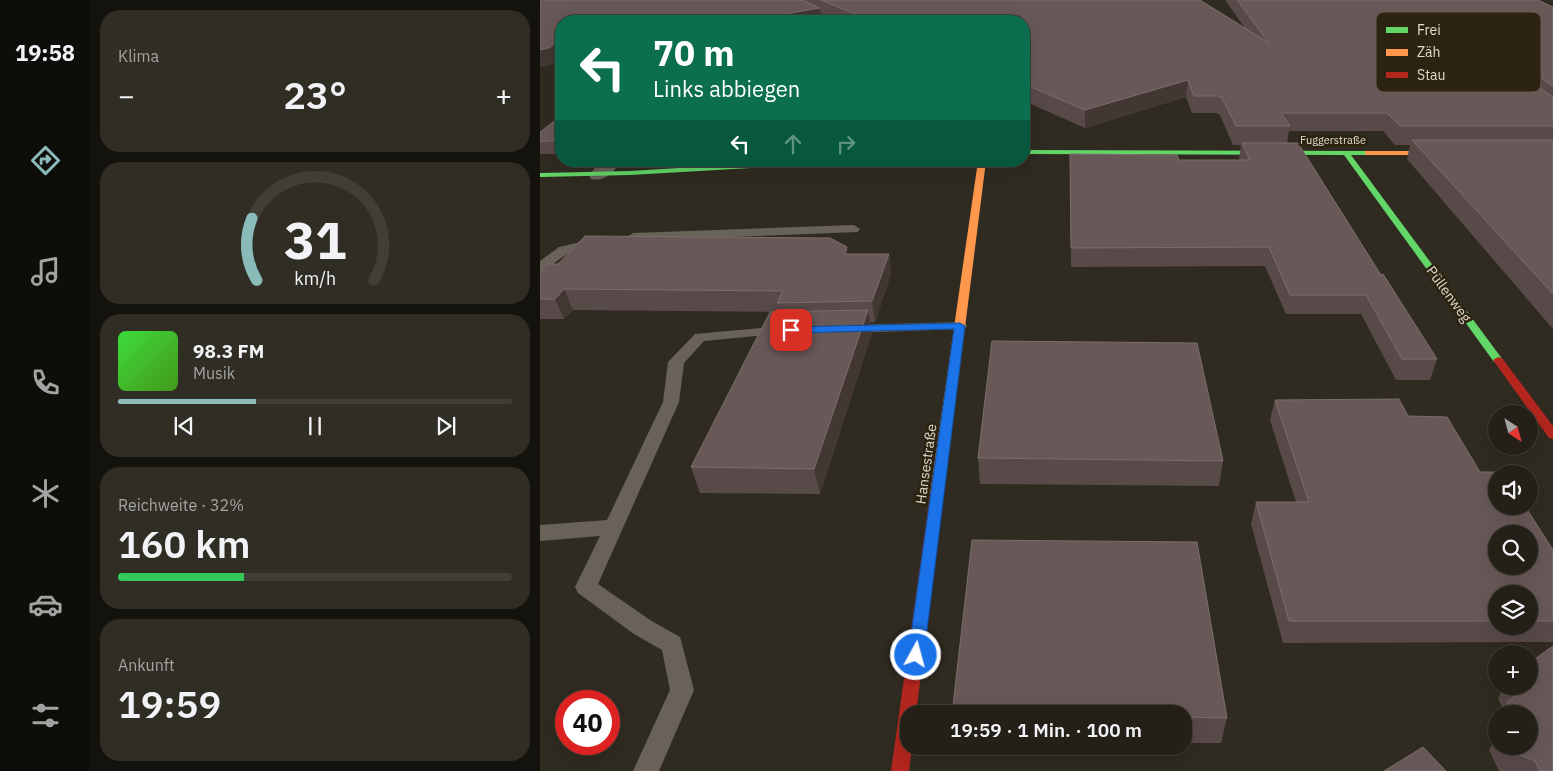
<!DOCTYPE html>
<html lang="de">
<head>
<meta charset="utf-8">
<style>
  body { margin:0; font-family:"IBM Plex Sans",sans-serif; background:#302d25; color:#f1f3f6; height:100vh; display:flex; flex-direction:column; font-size:19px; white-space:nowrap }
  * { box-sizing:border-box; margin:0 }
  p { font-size:16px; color:#a3a3a2 }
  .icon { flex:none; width:28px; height:28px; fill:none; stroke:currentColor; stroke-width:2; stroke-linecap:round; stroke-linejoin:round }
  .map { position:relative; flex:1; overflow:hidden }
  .details { display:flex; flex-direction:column; gap:10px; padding:10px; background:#14120d; width:450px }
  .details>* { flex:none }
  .top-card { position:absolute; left:15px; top:15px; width:475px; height:152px; border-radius:20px; box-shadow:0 5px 20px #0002,0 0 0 1px #413e37; background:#0b6e4f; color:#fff; overflow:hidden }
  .needle { width:32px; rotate:144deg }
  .buttons { position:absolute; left:948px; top:405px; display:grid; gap:10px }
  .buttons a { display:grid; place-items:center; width:50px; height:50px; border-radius:50%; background:#242018; box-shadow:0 5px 20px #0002,0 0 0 1px #413e37; font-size:25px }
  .speed { position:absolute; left:15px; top:690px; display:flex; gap:10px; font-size:25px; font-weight:700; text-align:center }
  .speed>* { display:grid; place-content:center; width:65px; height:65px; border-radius:50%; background:#242018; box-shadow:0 5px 20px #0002,0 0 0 1px #413e37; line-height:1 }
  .speed .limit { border:8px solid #d22; background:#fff; color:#111 }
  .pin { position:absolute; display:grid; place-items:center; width:42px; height:42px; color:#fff; margin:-21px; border-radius:10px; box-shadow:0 2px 8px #0006 }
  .me { position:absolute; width:55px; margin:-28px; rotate:7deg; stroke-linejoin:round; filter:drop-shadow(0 0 4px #0008) }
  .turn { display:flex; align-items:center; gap:18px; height:105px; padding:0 15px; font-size:22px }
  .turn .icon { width:65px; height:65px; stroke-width:2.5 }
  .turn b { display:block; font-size:35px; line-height:42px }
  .lanes { display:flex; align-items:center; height:48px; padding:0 15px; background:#0003; justify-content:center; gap:25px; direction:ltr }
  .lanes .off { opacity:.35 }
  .big { font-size:38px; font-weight:600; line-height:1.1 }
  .details .tile { flex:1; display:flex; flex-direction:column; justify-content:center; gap:8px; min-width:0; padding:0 18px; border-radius:20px; background:#302d25 }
  .details .dial { align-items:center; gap:0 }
  .dial svg { height:130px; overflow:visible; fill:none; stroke:#413e37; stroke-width:7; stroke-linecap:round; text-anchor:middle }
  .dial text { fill:#f1f3f6; stroke:none }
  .song { display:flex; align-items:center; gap:15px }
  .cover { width:60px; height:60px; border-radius:8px; background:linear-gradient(135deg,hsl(120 70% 55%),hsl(100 70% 35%)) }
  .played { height:5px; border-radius:2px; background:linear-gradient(90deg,#8bbbb9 35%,#413e37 35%) }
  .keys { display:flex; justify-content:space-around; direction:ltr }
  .heat { display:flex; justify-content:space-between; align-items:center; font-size:28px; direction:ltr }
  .charge { height:8px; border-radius:4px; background:linear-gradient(90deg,#34c759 32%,#413e37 0) }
  .trip { position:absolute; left:360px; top:705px; width:292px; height:50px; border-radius:20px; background:#242018; box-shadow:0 5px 20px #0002,0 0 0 1px #413e37; font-weight:600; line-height:50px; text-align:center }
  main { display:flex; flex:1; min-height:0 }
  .dock { display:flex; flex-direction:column; width:90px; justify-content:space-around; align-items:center; background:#0e0d0a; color:#a3a3a2 }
  .dock .icon { width:35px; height:35px }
  .dock .on { color:#8bbbb9 }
  .dock b { font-size:22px; color:#f1f3f6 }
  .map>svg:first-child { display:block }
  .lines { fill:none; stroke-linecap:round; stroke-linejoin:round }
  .lane { fill:#686258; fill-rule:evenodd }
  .street { fill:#686258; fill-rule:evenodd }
  .fast { fill:#63d668; fill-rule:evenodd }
  .slow { fill:#ff974d; fill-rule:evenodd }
  .jam { fill:#b3261e; fill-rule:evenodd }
  .wall { fill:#594a4a; fill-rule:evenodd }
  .shaded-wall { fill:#433733 }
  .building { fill:#685958; stroke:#7a6e6b; fill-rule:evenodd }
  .route { fill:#1a73e8; stroke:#114b97 }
  .labels { text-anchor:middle; stroke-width:5; stroke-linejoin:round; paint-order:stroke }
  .far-street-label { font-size:11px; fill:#e0dacf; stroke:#2c2311 }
  .street-label { font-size:14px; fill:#e0dacf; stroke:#2c2311 }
  .key { fill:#2c2311; stroke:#625a4a; stroke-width:1 }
  .key-label { font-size:14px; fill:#e0dacf }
</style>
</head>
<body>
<main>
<nav class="dock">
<b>19:58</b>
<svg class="icon on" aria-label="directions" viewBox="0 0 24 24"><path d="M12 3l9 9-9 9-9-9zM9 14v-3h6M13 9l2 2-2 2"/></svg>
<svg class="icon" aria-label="music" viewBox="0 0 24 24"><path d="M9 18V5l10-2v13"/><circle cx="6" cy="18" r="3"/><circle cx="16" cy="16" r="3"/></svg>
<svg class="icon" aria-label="phone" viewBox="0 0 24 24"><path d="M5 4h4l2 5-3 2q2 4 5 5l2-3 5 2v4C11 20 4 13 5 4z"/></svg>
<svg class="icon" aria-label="climate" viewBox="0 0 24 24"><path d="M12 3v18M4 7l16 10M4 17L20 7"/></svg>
<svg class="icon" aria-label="car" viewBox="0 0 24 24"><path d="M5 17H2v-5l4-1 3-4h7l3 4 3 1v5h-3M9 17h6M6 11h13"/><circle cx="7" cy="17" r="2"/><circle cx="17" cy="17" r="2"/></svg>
<svg class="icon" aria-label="filters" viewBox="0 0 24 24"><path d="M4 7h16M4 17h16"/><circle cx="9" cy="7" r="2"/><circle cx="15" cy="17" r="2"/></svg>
</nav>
<section class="details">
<div class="tile"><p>Klima</p>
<div class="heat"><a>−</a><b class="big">23°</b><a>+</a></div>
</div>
<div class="tile dial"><svg viewBox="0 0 100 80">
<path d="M14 69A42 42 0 1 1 86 69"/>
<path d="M14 69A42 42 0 0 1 11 31" stroke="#8bbbb9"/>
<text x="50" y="56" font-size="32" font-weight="700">31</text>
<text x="50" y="72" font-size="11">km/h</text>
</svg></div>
<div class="tile">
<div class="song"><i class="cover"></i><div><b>98.3 FM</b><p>Musik</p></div></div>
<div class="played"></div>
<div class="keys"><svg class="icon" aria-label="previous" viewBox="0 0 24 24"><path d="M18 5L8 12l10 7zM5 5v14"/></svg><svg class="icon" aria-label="pause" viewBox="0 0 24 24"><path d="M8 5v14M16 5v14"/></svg><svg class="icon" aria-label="next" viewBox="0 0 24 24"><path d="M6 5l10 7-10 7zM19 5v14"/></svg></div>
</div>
<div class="tile"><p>Reichweite · 32%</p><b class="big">160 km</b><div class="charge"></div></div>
<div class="tile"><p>Ankunft</p><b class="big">19:59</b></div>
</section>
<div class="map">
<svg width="1013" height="771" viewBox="0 0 1013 771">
  <rect width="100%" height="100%" fill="#302b20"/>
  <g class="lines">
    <path class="lane" d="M237 0H246L294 21H285Z
      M314 225 320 229 318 232 93 241 87 237 93 233Z
      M54 239 58 240 60 243 58 246 28 253 5 270 0 271V261L19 247Z
      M420 322 425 323 427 326 425 329 310 333 305 332 303 329 305 326 310 325Z
      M243 326 248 327 250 330 248 333 164 341 144 363 139 402 58 584 110 620 140 637 154 690 119 771H93L130 690 122 650 94 634 38 593 35 587 60 536 0 541V525L67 520 123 402 128 362 155 334Z"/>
    <path class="street" d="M61 161H81C74 172 65 182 51 179L49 175Z"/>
    <path class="fast" d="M484 150 831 151V155H811L963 360 958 363 954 362 804 155 484 154Z
      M254 161H300L296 163 90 175 0 177V173L90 171Z"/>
    <path class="slow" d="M825 151H905L909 153 905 155H825Z
      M438 161H446L404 494 402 497H392L390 494Z"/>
    <path class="jam" d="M958 357 962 358 1013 426V439L1009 438 953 360Z
      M397 489 402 491 404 494 376 714H369V746H372L369 771H351L390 494 392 491Z"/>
  </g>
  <path class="wall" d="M0 0H660L705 28 685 0H998L1013 7V329L867 159 870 145H855L843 131H749L747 143 841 275 897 359 890 380H856L821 314H746L725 266 531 267 530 154 639 160H700L699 159 701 145H693L680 115 676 113H652L646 97 545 128 484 101V21H300L281 13 282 21H21V58L14 64 0 67Z
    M21 116V154H0V141Z
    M308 254H349L351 274 335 322H330L332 333 280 494 160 493 151 467 239 312 33 310 24 319H0V272L18 264Z
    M735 400 868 416 940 472 1013 550V642L743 643 711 524 716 502H756L730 420ZM956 594H989V626H956Z
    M438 458 683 461 679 486 440 484Z
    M965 686H989L1013 771H959L949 750 956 739V746H989V714H960L963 709 958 698Z
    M644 714 687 718 681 743H644Z
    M956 720V728L954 723Z"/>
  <path class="shaded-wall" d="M280 8 282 21H204Z
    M56 14 58 21H45Z
    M21 39V58L14 64 0 67V50Z
    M980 65 974 81V69Z
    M648 80 646 97 545 128V110Z
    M307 247 310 267 305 254Z
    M349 254 351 274 335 322 332 301Z
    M24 289 33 310 24 319 15 299Z
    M328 310 332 333 280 494 274 469Z"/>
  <path class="building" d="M0 0H262L280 8 204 21H67L56 14 45 21H21V39L9 48 0 50Z
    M281 0H660L729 43 697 0H998L1013 7V86L980 65 974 69 976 73 1013 97V126H860L847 113H741L750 126H696L682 98 679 96H654L648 80 545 110 484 84V21H332Z
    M21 116V141H0V132Z
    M872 140H1013V294Z
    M702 143H758L841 275 843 274 897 359H862L826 295H750L729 247 531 248 530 154 637 155 639 160H710Z
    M45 236 290 238 307 247 305 254H349L332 301 237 303 243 291 24 289 15 299H0V272L7 264H18Z
    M328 310 274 469 151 467 230 312Z
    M452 341 657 343 683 461 438 458Z
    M859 399 868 416 907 417 940 472H964L965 474H956V506H985L1013 550V621H989V594H956V621H749L716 502H769L735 400ZM956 534H989V566H956Z
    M432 540 657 542 687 718 644 717V714H412Z
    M1013 646V771H1000L995 761 973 752 971 746H989V714H973L967 702 979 694 976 686H989V663Z
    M883 747 906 771H844Z"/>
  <path class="route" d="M420 323 425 326 384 655 382 660 376 662 370 660 368 655 414 329 251 333 246 330 251 327Z"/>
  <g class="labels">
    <g class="far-street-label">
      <text x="793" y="144">Fuggerstraße</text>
    </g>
    <g class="street-label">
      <text transform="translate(909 294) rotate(54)" y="5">Püllenweg</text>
      <text transform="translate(386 464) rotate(-82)" y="5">Hansestraße</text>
    </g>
  </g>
  <rect x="836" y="12" width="165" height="80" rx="8" class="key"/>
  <rect x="846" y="27" width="22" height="6" fill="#63d668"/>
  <rect x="846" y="49" width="22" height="7" fill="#ff974d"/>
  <rect x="846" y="72" width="22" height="6" fill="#b3261e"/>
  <g class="key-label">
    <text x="877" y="35">Frei</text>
    <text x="877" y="57">Zäh</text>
    <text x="877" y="80">Stau</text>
  </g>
</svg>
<div class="buttons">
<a><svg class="needle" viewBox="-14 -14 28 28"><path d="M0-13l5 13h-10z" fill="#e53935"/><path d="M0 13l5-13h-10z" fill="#a3a3a2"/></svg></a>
<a><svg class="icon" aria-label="sound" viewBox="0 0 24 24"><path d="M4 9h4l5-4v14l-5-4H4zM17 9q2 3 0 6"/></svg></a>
<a><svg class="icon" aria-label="search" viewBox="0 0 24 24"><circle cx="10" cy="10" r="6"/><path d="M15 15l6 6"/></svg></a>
<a><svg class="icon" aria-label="layers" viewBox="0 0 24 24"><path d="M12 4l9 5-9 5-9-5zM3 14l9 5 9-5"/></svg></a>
<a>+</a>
<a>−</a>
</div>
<div class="speed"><div class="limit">40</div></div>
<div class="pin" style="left:251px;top:330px;background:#d93025"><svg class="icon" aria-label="arrive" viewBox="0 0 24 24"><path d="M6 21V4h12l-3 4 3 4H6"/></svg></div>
<svg class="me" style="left:376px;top:655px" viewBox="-20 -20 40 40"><circle r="17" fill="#1a73e8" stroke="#fff" stroke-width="3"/><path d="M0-11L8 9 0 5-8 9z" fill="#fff"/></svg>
<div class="trip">19:59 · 1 Min. · 100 m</div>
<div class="top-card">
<div class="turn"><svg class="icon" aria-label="left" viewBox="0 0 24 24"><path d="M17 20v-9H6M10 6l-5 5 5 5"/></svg><div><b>70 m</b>Links abbiegen</div></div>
<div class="lanes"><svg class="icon" aria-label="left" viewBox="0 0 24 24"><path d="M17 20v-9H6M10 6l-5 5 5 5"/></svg><svg class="icon off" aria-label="ahead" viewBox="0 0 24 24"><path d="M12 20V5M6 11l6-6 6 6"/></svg><svg class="icon off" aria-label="right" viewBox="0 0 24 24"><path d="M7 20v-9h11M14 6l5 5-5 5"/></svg></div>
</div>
</div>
</main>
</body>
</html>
